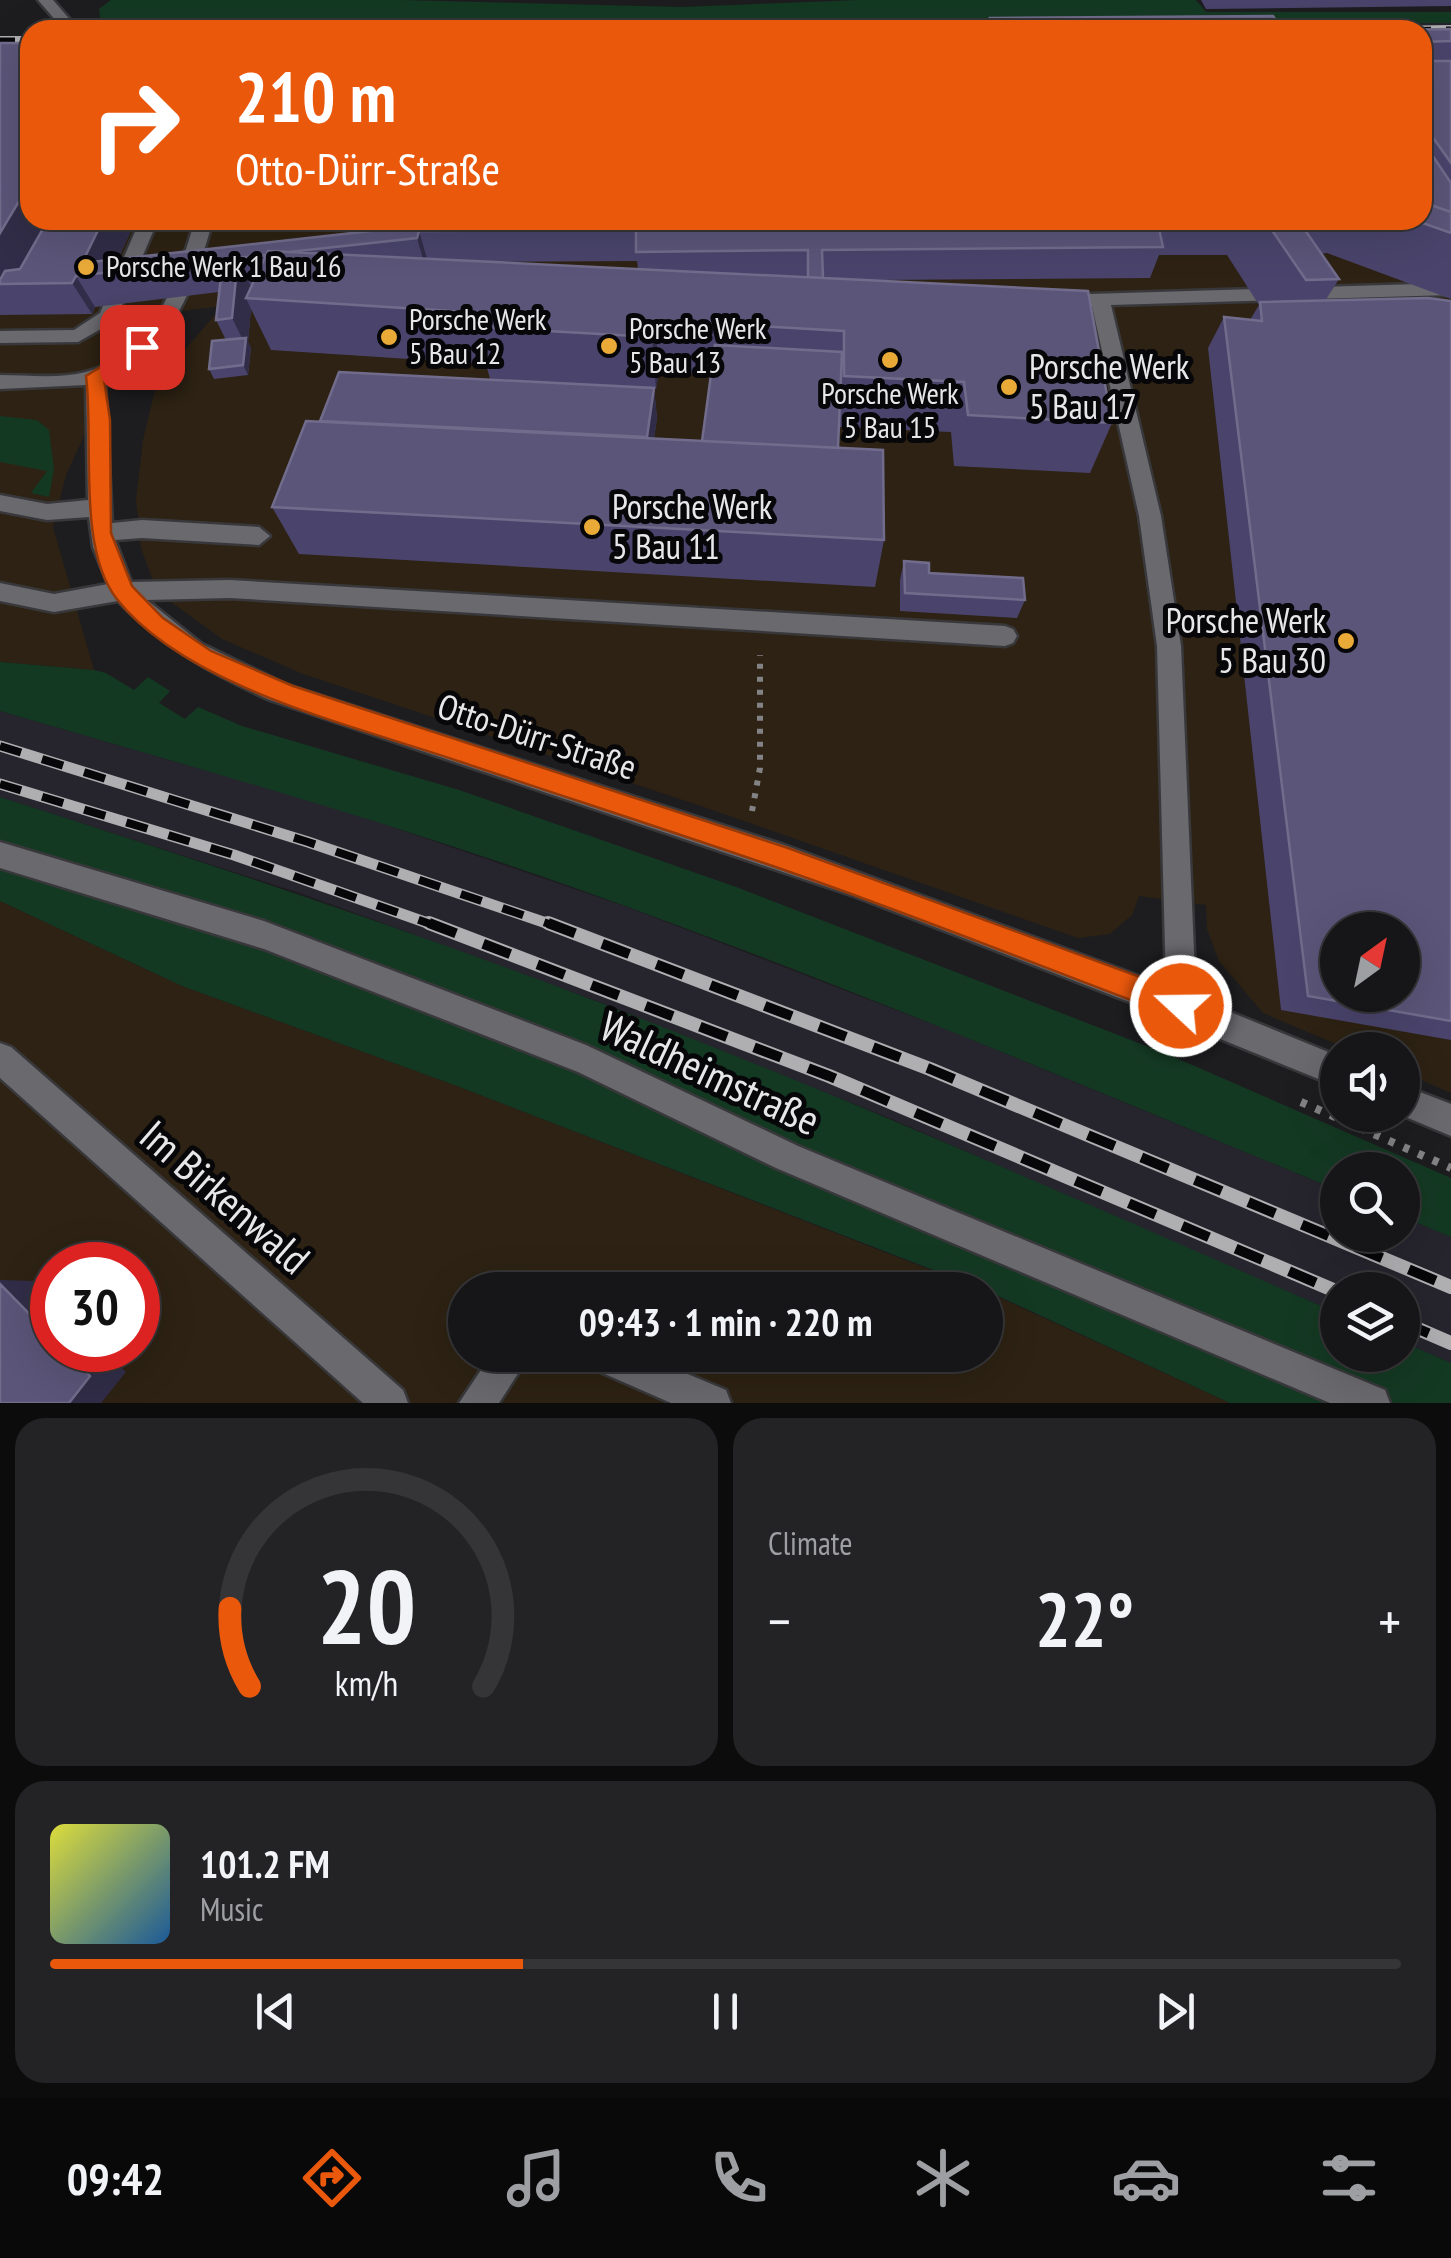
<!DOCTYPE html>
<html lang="en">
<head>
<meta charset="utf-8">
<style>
  body { margin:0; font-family:"PT Sans Narrow",sans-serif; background:#232325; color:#f1f3f6; height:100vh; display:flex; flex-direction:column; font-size:38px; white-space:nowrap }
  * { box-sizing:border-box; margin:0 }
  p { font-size:32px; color:#9e9fa2 }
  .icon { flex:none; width:55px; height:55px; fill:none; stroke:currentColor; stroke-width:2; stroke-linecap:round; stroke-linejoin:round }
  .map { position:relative; height:1403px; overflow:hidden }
  .side { display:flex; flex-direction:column; gap:15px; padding:15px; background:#0c0c0d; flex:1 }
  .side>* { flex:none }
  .hud { position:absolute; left:20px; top:20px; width:1412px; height:210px; border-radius:30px; box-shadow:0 10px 40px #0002,0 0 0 2px #353537; background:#ea580c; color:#fff; overflow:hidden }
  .needle { width:65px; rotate:33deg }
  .buttons { position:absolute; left:1320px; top:912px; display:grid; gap:20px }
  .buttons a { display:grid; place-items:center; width:100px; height:100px; border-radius:50%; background:#161618; box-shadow:0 10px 40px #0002,0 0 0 2px #353537; font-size:50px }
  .speed { position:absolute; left:30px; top:1242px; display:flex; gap:20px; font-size:50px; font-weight:700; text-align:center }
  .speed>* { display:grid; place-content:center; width:130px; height:130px; border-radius:50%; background:#161618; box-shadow:0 10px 40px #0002,0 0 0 2px #353537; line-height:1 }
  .speed .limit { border:15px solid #d22; background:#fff; color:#111 }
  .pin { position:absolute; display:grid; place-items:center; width:85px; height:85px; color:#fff; margin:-42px; border-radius:20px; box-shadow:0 5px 15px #0006 }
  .me { position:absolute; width:110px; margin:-55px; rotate:291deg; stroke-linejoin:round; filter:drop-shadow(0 0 8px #0008) }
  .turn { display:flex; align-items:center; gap:35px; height:210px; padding:0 50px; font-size:45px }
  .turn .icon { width:130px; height:130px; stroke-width:2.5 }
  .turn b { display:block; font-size:70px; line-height:85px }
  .big { font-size:75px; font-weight:800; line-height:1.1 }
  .side .tile { flex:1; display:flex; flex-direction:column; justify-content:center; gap:15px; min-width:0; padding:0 35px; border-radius:30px; background:#232325 }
  .side .dial { align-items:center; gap:0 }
  .dial svg { height:260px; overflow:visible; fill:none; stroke:#353537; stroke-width:7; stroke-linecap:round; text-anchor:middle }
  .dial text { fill:#f1f3f6; stroke:none }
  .song { display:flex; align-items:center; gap:30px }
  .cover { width:120px; height:120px; border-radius:15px; background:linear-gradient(135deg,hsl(60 70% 55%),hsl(210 70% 35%)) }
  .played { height:10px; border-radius:5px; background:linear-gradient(90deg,#ea580c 35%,#353537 35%) }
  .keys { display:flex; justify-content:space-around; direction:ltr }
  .heat { display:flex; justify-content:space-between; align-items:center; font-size:55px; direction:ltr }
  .side .tiles { flex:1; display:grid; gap:15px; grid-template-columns:1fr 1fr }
  .tile:last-child { grid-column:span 2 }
  .trip { position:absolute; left:448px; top:1272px; width:555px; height:100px; border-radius:50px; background:#161618; box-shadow:0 10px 40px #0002,0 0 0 2px #353537; font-weight:800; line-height:100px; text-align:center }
  .tab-bar { display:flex; height:160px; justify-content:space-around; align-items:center; background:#09090a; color:#9e9fa2 }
  .tab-bar .icon { width:70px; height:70px }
  .tab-bar .selected { color:#ea580c }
  .tab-bar b { font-size:45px; color:#f1f3f6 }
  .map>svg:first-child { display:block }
  .built { fill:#26252e }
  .industrial { fill:#2d2213; fill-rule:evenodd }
  .green { fill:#143923 }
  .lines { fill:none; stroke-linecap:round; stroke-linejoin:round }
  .minor-casing { stroke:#38383b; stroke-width:5 }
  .path-far1 { stroke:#838386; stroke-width:6; stroke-dasharray:5 8; stroke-linecap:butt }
  .path { stroke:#838386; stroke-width:8; stroke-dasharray:6 10; stroke-linecap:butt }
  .minor { fill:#69696e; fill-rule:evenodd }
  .rail-far2-casing { stroke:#afafb2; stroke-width:8 }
  .rail-far1-casing { stroke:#afafb2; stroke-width:11 }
  .rail-casing { stroke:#afafb2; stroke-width:14 }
  .rail-far2 { stroke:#070709; stroke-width:5; stroke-dasharray:15; stroke-linecap:butt }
  .rail-far1 { stroke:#070709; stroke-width:8; stroke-dasharray:22; stroke-linecap:butt }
  .rail { stroke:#070709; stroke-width:10; stroke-dasharray:29; stroke-linecap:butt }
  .wall { fill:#4a446c; fill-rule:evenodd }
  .shaded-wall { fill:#312d48 }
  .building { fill:#5b5679; stroke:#716c8b; stroke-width:2.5; fill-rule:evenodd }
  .route { fill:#ea580c; stroke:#983908; stroke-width:2.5 }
  .poi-dot { fill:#e9aa38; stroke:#070709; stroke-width:4 }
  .labels { text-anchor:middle; stroke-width:10; stroke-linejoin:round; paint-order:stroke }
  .far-poi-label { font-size:30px; fill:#e7e7ea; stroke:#070709; text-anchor:start }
  .poi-label { font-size:35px; fill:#e7e7ea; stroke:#070709; text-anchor:start }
  .street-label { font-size:35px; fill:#e7e7ea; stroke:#070709 }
  .near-street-label { font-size:42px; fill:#e7e7ea; stroke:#070709 }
</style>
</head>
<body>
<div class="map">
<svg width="1451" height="1403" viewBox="0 0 1451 1403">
  <rect width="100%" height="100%" fill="#1d1d20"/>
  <path class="built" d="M1451 23V36L1422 30H487Z
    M0 711 342 810 627 907 953 1032 1337 1190 1338 1235H1402L1403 1217 1451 1237V1363L1403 1342 1402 1290H1338L1337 1313 894 1120 613 1007 303 894 0 797Z"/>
  <path class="industrial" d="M1451 65V1093L1403 1072 1402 1050H1350L1263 1013 1219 961 1207 929 1206 905 1139 896 1132 915 1110 934 1078 938 701 806 303 674 222 639 157 592 141 548 136 499 143 440 157 382 214 316 241 304 172 312 102 397 66 475 53 527 94 670 0 662V80L30 220H1422ZM1338 930H1402V995H1338Z
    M0 901 182 986 457 1086 982 1290H465V1355H985V1291L1230 1403H0ZM52 1265H138V1350H52Z"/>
  <path class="green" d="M111 0H401L682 7 859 0H1196L1206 12H1451V23L110 30 100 18 99 9Z
    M0 416 37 420 49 430 54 469 49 497 31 493 47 471 0 462Z
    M0 662 94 670 106 673 134 690 148 677 170 691 159 703 185 719 198 707 242 726 459 790 736 887 1167 1054 1451 1178V1237L1403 1217 1402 1170H1338L1337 1190C1102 1093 867 994 628 907 422 831 211 772 0 711Z
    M0 797C206 863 412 930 614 1008 858 1102 1098 1208 1337 1313L1338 1355H1402L1403 1342 1451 1363V1403H1230L985 1290 457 1086 182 986 0 901Z"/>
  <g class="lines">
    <g class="minor-casing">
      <path id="minor" d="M38 0H53L79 30H64Z
        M140 220H158L115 321 78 342 0 343V331L74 330 100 313Z
        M195 220H213C195 285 172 352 105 380L112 523 142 520 259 527 270 536 259 545 142 538 115 540 131 582 230 580 1005 626 1013 629 1017 636 1013 643 1005 646 230 598 147 600 202 644 287 685 784 845 1166 986 1157 646 1139 516 1092 306 1056 307 1047 301 1056 295 1451 283V295L1111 305 1161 516 1181 646 1196 998 1338 1056V1087L1132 1003 854 896 270 700C212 674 163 647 118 601L54 612 0 601V583L54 594 108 584 93 547 89 517 47 520 0 511V495L47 504 88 500 86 385 0 389V375C28 375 59 379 86 372 155 354 177 280 195 220Z
        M0 842 264 921 586 1045 798 1146 1385 1390 1390 1403H1330L776 1168 578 1072 264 949 0 868Z
        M0 1043 11 1047 403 1390 408 1403H363L0 1078Z
        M1402 1085 1451 1104V1136L1401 1115Z
        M491 1355H530L499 1403H459Z
        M584 1355H642L726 1390 731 1403H671L589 1367Z"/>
    </g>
    <path class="path-far1" d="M752 811 760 768V655"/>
    <path class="path" d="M1301 1102 1451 1168"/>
    <use href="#minor" class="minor"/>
    <g class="rail-far2-casing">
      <path id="rail-far2" d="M1386 30 1451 29
        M0 40H30"/>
    </g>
    <g class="rail-far1-casing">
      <path id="rail-far1" d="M0 746 308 842 555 926
        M0 784 234 855 436 926"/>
    </g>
    <g class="rail-casing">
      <path id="rail" d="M429 923 829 1076 1338 1292
        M548 923 930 1069 1451 1287
        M1402 1322 1451 1343"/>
    </g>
    <use href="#rail-far2" class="rail-far2"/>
    <use href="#rail-far1" class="rail-far1"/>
    <use href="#rail" class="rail"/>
  </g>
  <path class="wall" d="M1201 0H1451V6L1206 9Z
    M990 18 1280 27 1279 30H988Z
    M1451 29V299L1327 253 1321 254 1339 279 1325 301H1451V1040L1281 1010 1208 348 1224 317 1250 320 1259 305 1227 255H1159L1150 278 873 280 1112 423 1090 473 954 466 951 432 839 427 838 448 884 540 875 587 299 554 272 507 320 422 490 379 486 364 271 350 251 309 248 342 251 348 248 375 214 379 209 369 226 340 216 320 219 292 95 307 92 314 0 315V43L30 220H136L118 259 388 229 391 220H1422V30ZM637 261 638 269 485 262ZM659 372 711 375 702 441 654 438 657 418 654 388 656 389Z
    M904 561 929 573 1025 600 1017 618 900 611V580Z"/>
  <path class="shaded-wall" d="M30 183V220H72L37 284H0V233Z
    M103 220H136L112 272 82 263Z
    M419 231 428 262 426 269 417 238Z
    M238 258 252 289 246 298 251 309 248 342 251 348 248 375 243 365 245 344 232 318Z
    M76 276 95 307 92 314 72 283Z
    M655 320 659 372 656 389 652 337Z
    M654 388 657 418 650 467 647 437Z
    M0 1280 36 1281 52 1297V1337L0 1284Z
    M65 1350H105L126 1372 101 1403H69Z"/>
  <path class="building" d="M1273 16 1280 27 994 30 990 18Z
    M935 28V30H703Z
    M1451 29V41L1422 42V30H1387Z
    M0 43H30V183L0 233Z
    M1422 59 1424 61H1451V163L1422 122Z
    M1422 140 1451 183V212L1422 202Z
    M1422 202 1451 212V233L1414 220H1422Z
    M48 220H103L82 263 388 229 391 220H1243L1241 224H1158L1163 247 822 250 823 278 808 277V250L636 252V230L419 231 417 238 289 252 268 251 266 255 238 258 232 318 216 320 223 259 76 276 72 283 0 284V280L5 271 20 269Z
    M1265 220H1298L1339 279 1306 280Z
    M1298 220H1343L1342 222 1300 223Z
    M268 251 1088 291 1112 423 968 415 964 382 844 376V331L655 320 652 337 477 327 481 313 246 298Z
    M1428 298 1451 301V1021L1308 996 1224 317 1262 321 1260 302ZM1338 930H1402V995H1338Z
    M246 338 243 365 209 369 212 341Z
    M715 345 842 352 838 448 702 441Z
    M339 372 654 388 647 437 320 421Z
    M306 421 883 450 884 540 272 507Z
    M904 561 929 563V573L1023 578 1025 600 905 593Z
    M0 1284 52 1337V1350H65L90 1376 69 1403H0Z"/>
  <path class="route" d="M142 341 151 347 148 351 104 379 110 420 111 533 132 586 163 618 211 651 293 686 788 848 1181 992 1191 996 1194 1006 1191 1015 1181 1019C1049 970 917 916 784 870 677 833 568 798 461 762 356 726 186 688 116 598 77 547 94 440 86 376Z"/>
  <g class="poi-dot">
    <circle cx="86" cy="267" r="10"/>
    <circle cx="389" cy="337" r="10"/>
    <circle cx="609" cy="346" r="10"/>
    <circle cx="890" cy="360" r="10"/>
    <circle cx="1009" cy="387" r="10"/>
    <circle cx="592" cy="527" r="10"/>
    <circle cx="1346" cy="641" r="10"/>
  </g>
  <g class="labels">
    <g class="far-poi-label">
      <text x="106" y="277">Porsche Werk 1 Bau 16</text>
      <text x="409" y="330">Porsche Werk<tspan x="409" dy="34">5 Bau 12</tspan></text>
      <text x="629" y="339">Porsche Werk<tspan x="629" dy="34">5 Bau 13</tspan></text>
      <text x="890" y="404" text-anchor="middle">Porsche Werk<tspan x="890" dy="34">5 Bau 15</tspan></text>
    </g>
    <g class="poi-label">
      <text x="1029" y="379">Porsche Werk<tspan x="1029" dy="40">5 Bau 17</tspan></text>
      <text x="612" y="519">Porsche Werk<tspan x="612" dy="40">5 Bau 11</tspan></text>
      <text x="1326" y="633" text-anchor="end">Porsche Werk<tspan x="1326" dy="40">5 Bau 30</tspan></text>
    </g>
    <g class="street-label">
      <text transform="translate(537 737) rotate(18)" y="12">Otto-Dürr-Straße</text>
    </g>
    <g class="near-street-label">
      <text transform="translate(710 1073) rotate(25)" y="15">Waldheimstraße</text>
      <text transform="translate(225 1197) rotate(41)" y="15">Im Birkenwald</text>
    </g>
  </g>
</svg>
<div class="buttons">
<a><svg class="needle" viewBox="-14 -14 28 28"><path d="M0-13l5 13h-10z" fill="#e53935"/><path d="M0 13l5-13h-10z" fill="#9e9fa2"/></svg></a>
<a><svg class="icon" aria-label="sound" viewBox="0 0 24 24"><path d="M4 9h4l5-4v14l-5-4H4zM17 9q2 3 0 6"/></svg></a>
<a><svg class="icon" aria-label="search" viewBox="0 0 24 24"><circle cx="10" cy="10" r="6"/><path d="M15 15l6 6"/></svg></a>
<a><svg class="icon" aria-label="layers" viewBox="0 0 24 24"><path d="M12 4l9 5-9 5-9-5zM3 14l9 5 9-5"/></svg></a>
</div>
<div class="speed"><div class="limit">30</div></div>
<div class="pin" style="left:142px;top:347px;background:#d93025"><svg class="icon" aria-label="arrive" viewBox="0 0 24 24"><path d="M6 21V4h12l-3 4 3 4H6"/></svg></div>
<svg class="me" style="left:1181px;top:1006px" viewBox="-20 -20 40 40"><circle r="17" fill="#ea580c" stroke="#fff" stroke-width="3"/><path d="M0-11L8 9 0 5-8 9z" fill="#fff"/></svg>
<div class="trip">09:43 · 1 min · 220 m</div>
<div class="hud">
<div class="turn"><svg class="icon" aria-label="right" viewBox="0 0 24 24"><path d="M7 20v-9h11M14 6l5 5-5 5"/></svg><div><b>210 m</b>Otto-Dürr-Straße</div></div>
</div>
</div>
<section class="side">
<div class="tiles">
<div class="tile dial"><svg viewBox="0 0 100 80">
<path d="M14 69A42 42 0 1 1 86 69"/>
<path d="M14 69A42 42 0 0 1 8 45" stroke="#ea580c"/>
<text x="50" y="56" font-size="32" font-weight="700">20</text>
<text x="50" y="72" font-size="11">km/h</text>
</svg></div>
<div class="tile"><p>Climate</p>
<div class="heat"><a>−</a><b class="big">22°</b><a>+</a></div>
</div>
<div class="tile">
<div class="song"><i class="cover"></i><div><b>101.2 FM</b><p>Music</p></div></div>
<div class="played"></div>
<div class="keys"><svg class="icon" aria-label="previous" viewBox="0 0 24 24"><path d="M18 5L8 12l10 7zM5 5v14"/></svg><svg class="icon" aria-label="pause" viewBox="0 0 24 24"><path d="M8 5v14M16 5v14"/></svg><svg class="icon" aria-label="next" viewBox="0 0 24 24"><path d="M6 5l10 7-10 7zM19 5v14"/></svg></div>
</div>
</div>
</section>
<nav class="tab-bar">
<b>09:42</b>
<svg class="icon selected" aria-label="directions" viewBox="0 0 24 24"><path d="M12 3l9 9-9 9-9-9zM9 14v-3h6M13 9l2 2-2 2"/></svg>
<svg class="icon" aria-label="music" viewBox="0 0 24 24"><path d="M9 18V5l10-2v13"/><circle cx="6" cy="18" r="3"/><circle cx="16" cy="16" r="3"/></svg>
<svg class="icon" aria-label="phone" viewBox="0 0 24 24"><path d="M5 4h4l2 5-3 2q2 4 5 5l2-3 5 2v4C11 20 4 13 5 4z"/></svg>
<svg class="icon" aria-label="climate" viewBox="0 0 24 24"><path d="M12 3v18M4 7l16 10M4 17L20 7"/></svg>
<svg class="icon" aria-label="car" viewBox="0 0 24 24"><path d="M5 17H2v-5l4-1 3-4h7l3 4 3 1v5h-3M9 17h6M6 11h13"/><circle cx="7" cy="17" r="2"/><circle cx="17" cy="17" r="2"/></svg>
<svg class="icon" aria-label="filters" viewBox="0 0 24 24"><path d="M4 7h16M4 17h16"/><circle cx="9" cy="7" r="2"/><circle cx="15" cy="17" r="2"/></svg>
</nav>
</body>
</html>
